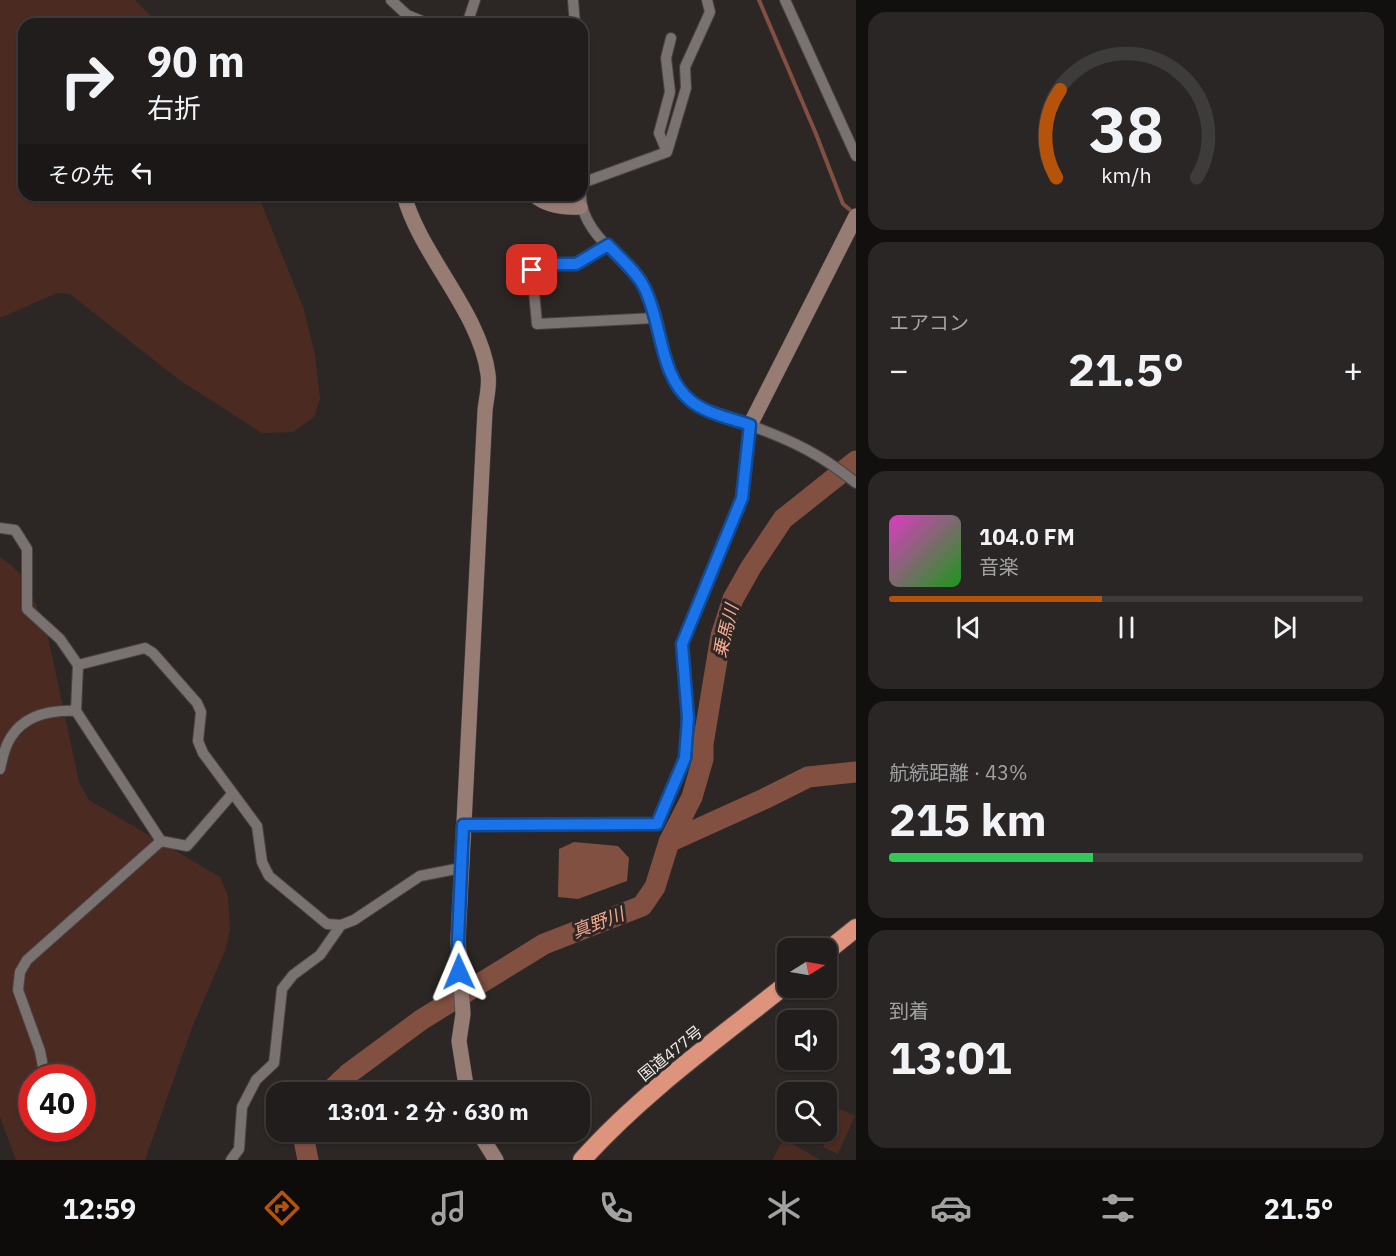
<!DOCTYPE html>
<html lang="ja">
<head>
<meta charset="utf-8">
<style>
  body { margin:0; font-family:"IBM Plex Sans","Noto Sans JP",sans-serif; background:#292625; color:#f1f3f6; height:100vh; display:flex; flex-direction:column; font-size:22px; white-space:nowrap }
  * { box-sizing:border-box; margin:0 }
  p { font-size:20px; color:#a2a2a3 }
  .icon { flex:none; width:33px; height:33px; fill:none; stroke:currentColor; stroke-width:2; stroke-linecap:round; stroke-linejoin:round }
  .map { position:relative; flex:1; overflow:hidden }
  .side { display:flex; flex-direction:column; gap:12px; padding:12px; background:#12100f; width:540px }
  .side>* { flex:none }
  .top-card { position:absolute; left:18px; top:18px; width:570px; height:183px; border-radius:18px; box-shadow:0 2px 4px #0004,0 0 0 2px #3e3b3b; background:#211d1c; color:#f1f3f6; overflow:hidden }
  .needle { width:39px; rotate:79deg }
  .fabs { position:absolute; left:777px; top:938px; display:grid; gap:12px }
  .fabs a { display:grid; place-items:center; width:60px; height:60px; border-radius:12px; background:#211d1c; box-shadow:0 2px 4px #0004,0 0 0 2px #3e3b3b; font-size:30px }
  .speed { position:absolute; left:18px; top:1064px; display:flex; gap:12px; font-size:30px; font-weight:700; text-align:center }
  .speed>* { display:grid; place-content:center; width:78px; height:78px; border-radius:50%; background:#211d1c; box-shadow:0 2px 4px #0004,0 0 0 2px #3e3b3b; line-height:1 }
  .speed .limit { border:9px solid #d22; background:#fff; color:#111 }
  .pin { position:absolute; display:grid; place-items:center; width:51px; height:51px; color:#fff; margin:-26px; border-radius:12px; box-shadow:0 3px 9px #0006 }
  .me { position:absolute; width:66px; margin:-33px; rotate:359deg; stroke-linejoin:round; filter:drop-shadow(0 0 4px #0008) }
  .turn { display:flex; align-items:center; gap:21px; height:126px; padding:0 30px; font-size:27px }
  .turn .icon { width:78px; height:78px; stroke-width:2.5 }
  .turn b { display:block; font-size:42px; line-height:51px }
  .then { display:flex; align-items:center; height:57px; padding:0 30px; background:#0003; gap:12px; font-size:22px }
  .big { font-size:45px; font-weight:700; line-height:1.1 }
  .side .widget { flex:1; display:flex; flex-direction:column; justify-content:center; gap:9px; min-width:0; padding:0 21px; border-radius:18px; background:#292625 }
  .side .dial { align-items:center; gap:0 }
  .dial svg { height:156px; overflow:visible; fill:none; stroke:#3e3b3b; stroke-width:7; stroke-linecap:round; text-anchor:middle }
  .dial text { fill:#f1f3f6; stroke:none }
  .song { display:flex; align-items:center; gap:18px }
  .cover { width:72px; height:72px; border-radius:9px; background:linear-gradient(135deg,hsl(310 70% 55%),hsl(120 70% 35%)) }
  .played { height:6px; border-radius:3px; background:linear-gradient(90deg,#b45309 45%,#3e3b3b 45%) }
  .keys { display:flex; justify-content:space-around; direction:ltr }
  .heat { display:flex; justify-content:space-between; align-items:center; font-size:33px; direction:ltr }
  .charge { height:9px; border-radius:4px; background:linear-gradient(90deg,#34c759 43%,#3e3b3b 0) }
  .trip { position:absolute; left:266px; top:1082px; width:324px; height:60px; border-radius:18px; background:#211d1c; box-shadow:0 2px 4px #0004,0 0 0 2px #3e3b3b; font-weight:700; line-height:60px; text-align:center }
  .tab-bar { display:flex; height:96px; justify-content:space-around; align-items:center; background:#0d0c0b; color:#a2a2a3 }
  .tab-bar .icon { width:42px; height:42px }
  .tab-bar .active { color:#b45309 }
  .tab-bar b { font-size:27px; color:#f1f3f6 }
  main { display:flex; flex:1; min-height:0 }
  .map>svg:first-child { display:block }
  .green { fill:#4b2b21; fill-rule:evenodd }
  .water { fill:#815041 }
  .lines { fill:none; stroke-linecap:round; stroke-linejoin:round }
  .stream { stroke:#815041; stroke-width:4 }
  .river { stroke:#815041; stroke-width:21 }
  .street-casing { stroke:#4a4443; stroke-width:12 }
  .secondary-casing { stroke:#4a4443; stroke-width:16 }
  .highway-casing { stroke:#4a4443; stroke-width:20 }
  .street { stroke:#797270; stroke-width:10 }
  .secondary { stroke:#977c74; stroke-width:15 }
  .highway { stroke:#dd937c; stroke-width:18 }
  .route-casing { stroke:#114b97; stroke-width:15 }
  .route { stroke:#1a73e8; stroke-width:10 }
  .labels { text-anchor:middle; stroke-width:6; stroke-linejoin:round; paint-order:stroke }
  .street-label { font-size:16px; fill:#f0eceb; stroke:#2c2725 }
  .water-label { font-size:18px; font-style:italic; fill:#f7a890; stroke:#2c2725 }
</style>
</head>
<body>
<main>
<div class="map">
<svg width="856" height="1160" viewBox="0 0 856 1160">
  <rect width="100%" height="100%" fill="#2c2725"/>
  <path class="green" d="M0 0H135L159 24H24V195H258L303 307 315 354 320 399 314 417 293 432 262 433 178 379 70 294 57 293 0 318Z
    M0 557 11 565 27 581 48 637 79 782 89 800 220 877 228 896 230 930 225 951 193 1025 145 1160H16L0 1117ZM32 1077H82V1128H32Z
    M840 1109 855 1116 838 1154 823 1147Z
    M784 1139 820 1160H772Z"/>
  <path class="water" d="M574 842 618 846 629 858 627 881 578 899 558 897 559 849Z"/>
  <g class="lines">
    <path class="stream" d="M759 0 816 134 843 204 855 214"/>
    <path class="river" d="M669 842 764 799 808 777 856 772
      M329 1092 348 1074 421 1020 544 944 642 906 655 887 669 842 692 797 703 759V744L721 636 733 599 751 567 783 519 856 461
      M305 1131 303 1135 308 1160"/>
    <g class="street-casing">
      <path id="street" d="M391 0 407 15 429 24
        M573 0 575 24
        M785 0 856 156
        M467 24 475 0
        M667 152 659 133 670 92 666 58 671 38
        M582 183 667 152 686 88 685 67 710 12 707 0
        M581 195C580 230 621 256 641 283 667 317 656 369 689 400 705 414 733 418 752 426 793 441 822 455 856 483
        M607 245 576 264H551L532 270 537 324 655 318
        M0 528 15 530 27 549V609L60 639 78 665 76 711 161 841 187 846 232 794
        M78 665 145 648 153 653 197 703 201 712 198 741 203 753 257 826 262 862 269 876 327 924 341 925 354 920 420 876 461 868
        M0 769C2 759 5 746 11 737 25 715 52 710 76 711
        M463 825 657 824 685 758 688 718 682 644 742 498 750 425
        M45 1077 40 1051 18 990 20 972 27 960 161 841
        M231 1160 239 1149 242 1107 256 1080 274 1063 282 989 293 975 320 955 341 925"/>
    </g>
    <g class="secondary-casing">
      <path id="secondary" d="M404 195C420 255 480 312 488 374 490 386 486 399 485 411L458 940 463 1014 459 1041 467 1092
        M534 195C547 206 563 208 580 207
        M750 425 856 216
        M478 1131 496 1160"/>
    </g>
    <g class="highway-casing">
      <path id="highway" d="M826 952 856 928
        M582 1160C642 1093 718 1039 788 983"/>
    </g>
    <use href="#street" class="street"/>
    <use href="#secondary" class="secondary"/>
    <use href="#highway" class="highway"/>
  </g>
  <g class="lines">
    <g class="route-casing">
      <path id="route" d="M459 972 458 940 463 825 657 824 685 758 688 718 682 644 742 498 750 425C731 418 707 414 691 401 659 376 662 321 644 287 636 271 620 258 608 245L576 264H551L532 270"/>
    </g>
    <use href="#route" class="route"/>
  </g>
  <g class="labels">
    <g class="street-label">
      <text transform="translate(670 1053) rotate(-39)" y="6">国道477号</text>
    </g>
    <g class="water-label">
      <text transform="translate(726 631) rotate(-76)" y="6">乗馬川</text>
      <text transform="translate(598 923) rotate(-21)" y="6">真野川</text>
    </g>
  </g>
</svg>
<div class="fabs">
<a><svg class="needle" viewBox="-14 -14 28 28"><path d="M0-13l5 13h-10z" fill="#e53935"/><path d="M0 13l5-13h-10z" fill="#a2a2a3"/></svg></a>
<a><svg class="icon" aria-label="sound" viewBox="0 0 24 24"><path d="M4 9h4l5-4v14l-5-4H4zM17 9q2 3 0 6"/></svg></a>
<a><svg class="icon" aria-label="search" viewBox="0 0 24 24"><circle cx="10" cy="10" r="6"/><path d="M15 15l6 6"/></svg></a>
</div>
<div class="speed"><div class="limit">40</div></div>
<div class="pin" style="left:532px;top:270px;background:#d93025"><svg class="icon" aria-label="arrive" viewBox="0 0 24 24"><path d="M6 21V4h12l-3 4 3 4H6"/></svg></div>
<svg class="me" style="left:459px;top:972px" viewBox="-20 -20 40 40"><path d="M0-17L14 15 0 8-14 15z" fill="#1a73e8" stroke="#fff" stroke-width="4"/></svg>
<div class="trip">13:01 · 2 分 · 630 m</div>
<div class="top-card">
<div class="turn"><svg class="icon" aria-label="right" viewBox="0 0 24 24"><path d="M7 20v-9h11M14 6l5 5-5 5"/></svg><div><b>90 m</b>右折</div></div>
<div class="then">その先<svg class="icon" aria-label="left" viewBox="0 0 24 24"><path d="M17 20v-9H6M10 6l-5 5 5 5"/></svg></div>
</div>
</div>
<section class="side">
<div class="widget dial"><svg viewBox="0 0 100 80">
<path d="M14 69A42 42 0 1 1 86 69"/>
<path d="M14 69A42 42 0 0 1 16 24" stroke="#b45309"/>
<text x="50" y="56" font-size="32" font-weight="700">38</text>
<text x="50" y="72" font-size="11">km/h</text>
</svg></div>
<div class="widget"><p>エアコン</p>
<div class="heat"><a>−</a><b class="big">21.5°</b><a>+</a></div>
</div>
<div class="widget">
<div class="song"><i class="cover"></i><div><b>104.0 FM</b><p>音楽</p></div></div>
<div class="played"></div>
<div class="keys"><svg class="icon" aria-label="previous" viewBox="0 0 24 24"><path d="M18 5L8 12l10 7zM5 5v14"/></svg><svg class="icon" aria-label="pause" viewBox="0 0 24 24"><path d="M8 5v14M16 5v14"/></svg><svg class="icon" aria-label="next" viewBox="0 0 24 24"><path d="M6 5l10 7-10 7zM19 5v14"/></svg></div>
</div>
<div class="widget"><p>航続距離 · 43%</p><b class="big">215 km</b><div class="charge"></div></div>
<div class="widget"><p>到着</p><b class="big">13:01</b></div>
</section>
</main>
<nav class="tab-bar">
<b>12:59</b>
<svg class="icon active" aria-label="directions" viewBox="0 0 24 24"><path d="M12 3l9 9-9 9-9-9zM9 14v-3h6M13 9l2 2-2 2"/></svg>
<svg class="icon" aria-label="music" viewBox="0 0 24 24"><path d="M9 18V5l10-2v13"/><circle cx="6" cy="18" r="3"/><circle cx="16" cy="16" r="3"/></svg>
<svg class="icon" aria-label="phone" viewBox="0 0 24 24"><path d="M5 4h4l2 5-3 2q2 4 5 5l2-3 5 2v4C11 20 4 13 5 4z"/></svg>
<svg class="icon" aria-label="climate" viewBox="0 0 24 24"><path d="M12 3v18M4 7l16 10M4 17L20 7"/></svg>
<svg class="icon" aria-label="car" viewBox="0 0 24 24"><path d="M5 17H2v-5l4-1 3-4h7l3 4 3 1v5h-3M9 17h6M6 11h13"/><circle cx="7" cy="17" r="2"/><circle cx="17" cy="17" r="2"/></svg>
<svg class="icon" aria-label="filters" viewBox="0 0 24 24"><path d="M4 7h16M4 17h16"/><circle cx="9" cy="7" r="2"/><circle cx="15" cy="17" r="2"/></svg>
<b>21.5°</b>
</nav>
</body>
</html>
